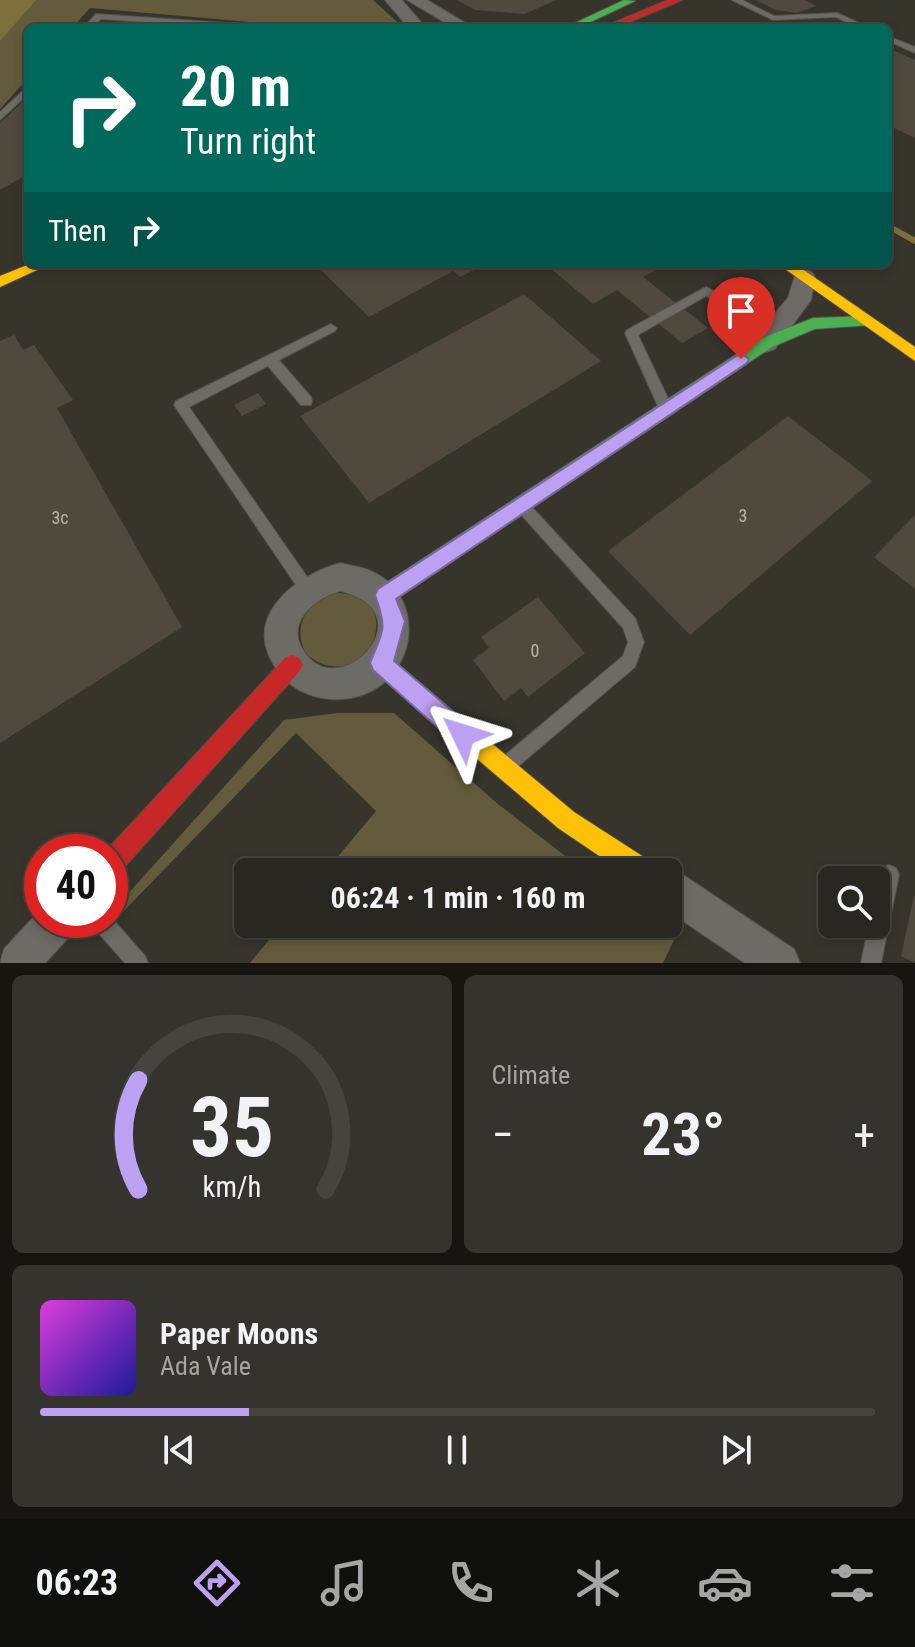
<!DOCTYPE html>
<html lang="en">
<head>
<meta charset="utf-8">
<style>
  body { margin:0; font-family:"Roboto Condensed",sans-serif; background:#35332e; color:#f1f3f6; height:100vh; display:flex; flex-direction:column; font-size:30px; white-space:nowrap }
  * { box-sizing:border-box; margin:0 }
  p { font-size:26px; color:#a5a5a5 }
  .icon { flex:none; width:44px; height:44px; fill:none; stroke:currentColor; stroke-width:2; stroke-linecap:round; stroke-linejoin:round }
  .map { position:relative; height:963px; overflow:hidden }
  .drawer { display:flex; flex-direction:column; gap:12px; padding:12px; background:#171512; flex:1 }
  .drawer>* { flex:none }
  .top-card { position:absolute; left:24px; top:24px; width:868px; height:244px; border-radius:12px; box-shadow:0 4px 12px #0003,0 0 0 2px #45443f; background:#00695c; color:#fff; overflow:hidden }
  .buttons { position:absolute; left:818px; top:866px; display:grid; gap:16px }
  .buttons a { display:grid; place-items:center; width:72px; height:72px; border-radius:12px; background:#292721; box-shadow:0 4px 12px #0003,0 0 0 2px #45443f; font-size:40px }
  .speed { position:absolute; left:24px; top:834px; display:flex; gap:16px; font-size:40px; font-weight:700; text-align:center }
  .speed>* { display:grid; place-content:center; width:104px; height:104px; border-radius:50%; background:#292721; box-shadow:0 4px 12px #0003,0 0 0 2px #45443f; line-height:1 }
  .speed .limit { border:12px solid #d22; background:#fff; color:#111 }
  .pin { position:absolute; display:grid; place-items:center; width:68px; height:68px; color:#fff; margin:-82px -34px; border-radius:50% 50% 50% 0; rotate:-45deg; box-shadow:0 0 8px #0007 }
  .pin .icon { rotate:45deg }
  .me { position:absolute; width:88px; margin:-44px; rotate:311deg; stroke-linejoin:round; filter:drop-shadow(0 0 6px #0008) }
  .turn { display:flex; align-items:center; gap:28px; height:168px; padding:0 24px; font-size:36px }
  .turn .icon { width:104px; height:104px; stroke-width:2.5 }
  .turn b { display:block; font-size:56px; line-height:68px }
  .then { display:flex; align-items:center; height:76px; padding:0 24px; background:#0003; gap:16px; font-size:30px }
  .big { font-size:60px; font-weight:700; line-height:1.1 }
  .drawer .tile { flex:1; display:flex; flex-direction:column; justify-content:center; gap:12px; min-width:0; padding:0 28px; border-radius:12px; background:#35332e }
  .drawer .dial { align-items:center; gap:0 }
  .dial svg { height:208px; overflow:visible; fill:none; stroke:#45443f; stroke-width:7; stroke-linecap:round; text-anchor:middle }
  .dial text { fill:#f1f3f6; stroke:none }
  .song { display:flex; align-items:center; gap:24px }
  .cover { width:96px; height:96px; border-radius:12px; background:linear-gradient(135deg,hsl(300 70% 55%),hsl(240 70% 35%)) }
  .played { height:8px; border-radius:4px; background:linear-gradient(90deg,#bca0f2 25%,#45443f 25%) }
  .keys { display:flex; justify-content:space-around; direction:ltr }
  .heat { display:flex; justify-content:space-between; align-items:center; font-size:44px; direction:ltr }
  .drawer .tiles { flex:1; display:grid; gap:12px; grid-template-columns:1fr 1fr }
  .tile:last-child { grid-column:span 2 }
  .trip { position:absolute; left:234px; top:858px; width:448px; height:80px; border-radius:12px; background:#292721; box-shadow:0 4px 12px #0003,0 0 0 2px #45443f; font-weight:700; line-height:80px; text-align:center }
  .dock { display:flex; height:128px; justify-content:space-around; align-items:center; background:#10100d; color:#a5a5a5 }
  .dock .icon { width:56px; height:56px }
  .dock .selected { color:#bca0f2 }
  .dock b { font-size:36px; color:#f1f3f6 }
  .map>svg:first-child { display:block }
  .green { fill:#635b3c }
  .water { fill:#7d703a }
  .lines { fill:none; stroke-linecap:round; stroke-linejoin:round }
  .stream { stroke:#7d703a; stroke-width:6 }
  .building { fill:#4f4a3d }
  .lane-casing { stroke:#53514a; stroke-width:2 }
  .street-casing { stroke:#53514a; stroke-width:2 }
  .fast-casing { stroke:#53514a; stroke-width:2 }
  .slow-casing { stroke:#53514a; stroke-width:2 }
  .jam-casing { stroke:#53514a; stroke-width:2 }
  .lane { fill:#6d6b65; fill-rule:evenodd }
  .street { fill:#6d6b65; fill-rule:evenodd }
  .fast { fill:#4caf50; fill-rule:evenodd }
  .slow { fill:#ffc107; fill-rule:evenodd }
  .jam { fill:#c62828; fill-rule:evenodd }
  .route { fill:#bca0f2; stroke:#7a689d; stroke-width:2 }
  .labels { text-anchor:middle; stroke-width:8; stroke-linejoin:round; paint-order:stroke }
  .number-label { font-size:18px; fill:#b8b4aa }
</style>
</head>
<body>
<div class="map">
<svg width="915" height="963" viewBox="0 0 915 963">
  <rect width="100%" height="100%" fill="#37342c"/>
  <path class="green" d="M0 0H373L404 28H319L90 8 72 28H28V78L0 109Z
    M338 593C414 597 363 702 306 654 291 625 308 600 338 593Z
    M338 713H394L498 804 586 872H325L376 811 296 733 122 913 117 906 284 720Z
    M282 924H653L674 940 663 963H250Z"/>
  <path class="water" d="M0 0H36L0 41Z"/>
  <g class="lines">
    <path class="stream" d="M888 226 915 241"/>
  </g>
  <path class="building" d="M457 0H557L524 14 475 10Z
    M756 0H804L816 6 797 13 776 10Z
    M99 22 141 26V28H94Z
    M888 48 915 60V138L888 125Z
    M28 97V174L0 190V123Z
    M328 264H476L480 267 460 277 453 271 369 317 319 268Z
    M558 264H666L643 277 708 328 682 343 617 290 593 304 550 268Z
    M524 294 601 361 369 503 300 416Z
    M14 335 23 350 34 345 73 400 57 408 182 627 0 743V341Z
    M258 393 266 404 242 416 234 405Z
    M788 416 872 481 690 635 608 551Z
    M915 515V589L874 557Z
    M538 597 585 653 528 697 521 688 504 701 473 660 489 648 481 637Z
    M914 896H915V963L901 956Z"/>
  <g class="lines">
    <g class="lane-casing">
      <path id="lane" d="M732 0H742L774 16 837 13 870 28H859L836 17 773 20Z
        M96 14 269 26 273 28H234L101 19 92 28H83Z
        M888 36 915 47V53L888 41Z
        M28 86V94L0 120V112Z
        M706 287 762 316 784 322 786 325 780 329 754 322 706 296 638 335 673 409 671 413H661L625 333 627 330Z
        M331 324 337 328 335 331 279 360 311 397 312 401 311 405H301L268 366 189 407 312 584 315 589 312 594 307 596 302 594 174 405 176 401Z
        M522 500 527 502 635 618 644 642 635 667 516 768 510 771 504 768 501 762 504 756 623 656 628 642 623 628 517 510 515 506 517 502Z
        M889 865 896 868 899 875 881 963H861L869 924H876C876 905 875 886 882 868Z
        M110 916 145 956 148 963H125L93 927 90 920H110Z"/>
    </g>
    <g class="street-casing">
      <path id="street" d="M385 0H402L426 28H409Z
        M407 0H427L474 28H454Z
        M804 269 812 272 815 277 811 300 775 349 766 352 757 349 754 343 762 328 788 298 796 272Z
        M340 563C352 566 365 567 375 573 415 593 419 647 389 678 360 708 306 706 280 674 237 620 292 577 340 563ZM340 591C425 612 347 696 310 659 281 629 308 601 340 591Z
        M668 869 682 874 794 949 800 963H745L668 911V872H660Z
        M42 908V920H78L72 934 45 963H0L4 949Z"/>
    </g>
    <g class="fast-casing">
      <path id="fast" d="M624 0 635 1 578 28H564Z
        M867 316 875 321 872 325 815 329 772 347 392 602 385 604 378 602 375 595 378 588 760 339 813 318Z"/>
    </g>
    <g class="slow-casing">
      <path id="slow" d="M30 264H50L0 287V276Z
        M778 264H795L915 347V361Z
        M380 653 387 656 574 812 653 863 656 872H623L558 828 373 670 370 663 373 656Z"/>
    </g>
    <g class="jam-casing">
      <path id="jam" d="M668 0H682L615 28H601Z
        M292 655 299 658 303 665 299 672 119 873 110 876V852H105L285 658Z"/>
    </g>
    <use href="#lane" class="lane"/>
    <use href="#street" class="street"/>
    <use href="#fast" class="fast"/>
    <use href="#slow" class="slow"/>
    <use href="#jam" class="jam"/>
  </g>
  <path class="route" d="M741 353 749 359 747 363 396 599 405 621 394 661 471 727 475 735 471 743 463 746 455 743 373 670 370 663C383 630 388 631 375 595L378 589Z"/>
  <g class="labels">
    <g class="number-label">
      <text x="743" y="522">3</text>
      <text x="60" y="524">3c</text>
      <text x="535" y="657">0</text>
    </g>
  </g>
</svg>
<div class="buttons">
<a><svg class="icon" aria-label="search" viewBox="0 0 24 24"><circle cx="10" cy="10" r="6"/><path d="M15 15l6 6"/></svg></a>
</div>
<div class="speed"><div class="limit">40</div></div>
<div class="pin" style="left:741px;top:359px;background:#d93025"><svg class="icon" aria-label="arrive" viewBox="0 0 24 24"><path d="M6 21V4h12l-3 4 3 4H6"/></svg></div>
<svg class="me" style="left:463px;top:735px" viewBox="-20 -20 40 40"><path d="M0-17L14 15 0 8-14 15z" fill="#bca0f2" stroke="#fff" stroke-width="4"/></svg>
<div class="trip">06:24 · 1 min · 160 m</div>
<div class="top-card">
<div class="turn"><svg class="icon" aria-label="right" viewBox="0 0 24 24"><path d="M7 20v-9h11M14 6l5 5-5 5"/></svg><div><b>20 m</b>Turn right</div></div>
<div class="then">Then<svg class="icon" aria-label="right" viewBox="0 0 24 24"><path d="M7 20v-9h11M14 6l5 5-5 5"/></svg></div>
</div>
</div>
<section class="drawer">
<div class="tiles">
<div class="tile dial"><svg viewBox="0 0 100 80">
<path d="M14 69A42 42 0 1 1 86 69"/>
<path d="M14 69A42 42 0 0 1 14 27" stroke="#bca0f2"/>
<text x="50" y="56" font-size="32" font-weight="700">35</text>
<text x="50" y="72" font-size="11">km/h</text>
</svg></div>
<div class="tile"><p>Climate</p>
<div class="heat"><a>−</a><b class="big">23°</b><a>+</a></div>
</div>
<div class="tile">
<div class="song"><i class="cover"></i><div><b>Paper Moons</b><p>Ada Vale</p></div></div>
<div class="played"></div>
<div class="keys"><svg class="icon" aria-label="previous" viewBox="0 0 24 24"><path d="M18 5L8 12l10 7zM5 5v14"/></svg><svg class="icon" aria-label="pause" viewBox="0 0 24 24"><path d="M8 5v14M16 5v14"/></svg><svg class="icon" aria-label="next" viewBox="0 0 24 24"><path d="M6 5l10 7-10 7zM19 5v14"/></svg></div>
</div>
</div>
</section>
<nav class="dock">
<b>06:23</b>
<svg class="icon selected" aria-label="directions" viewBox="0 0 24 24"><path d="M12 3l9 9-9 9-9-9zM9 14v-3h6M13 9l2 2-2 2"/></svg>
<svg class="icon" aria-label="music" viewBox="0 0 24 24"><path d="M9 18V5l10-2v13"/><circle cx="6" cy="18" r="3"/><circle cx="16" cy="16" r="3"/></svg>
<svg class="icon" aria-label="phone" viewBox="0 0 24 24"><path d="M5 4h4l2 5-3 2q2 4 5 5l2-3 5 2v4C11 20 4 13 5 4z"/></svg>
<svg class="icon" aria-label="climate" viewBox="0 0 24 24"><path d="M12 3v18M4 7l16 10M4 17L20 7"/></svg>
<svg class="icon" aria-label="car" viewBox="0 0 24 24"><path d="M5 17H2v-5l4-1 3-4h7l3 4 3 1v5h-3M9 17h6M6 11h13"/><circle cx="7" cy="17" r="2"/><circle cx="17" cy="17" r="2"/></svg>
<svg class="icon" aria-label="filters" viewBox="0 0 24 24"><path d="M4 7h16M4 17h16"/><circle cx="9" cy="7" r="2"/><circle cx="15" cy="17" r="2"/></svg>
</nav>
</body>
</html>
